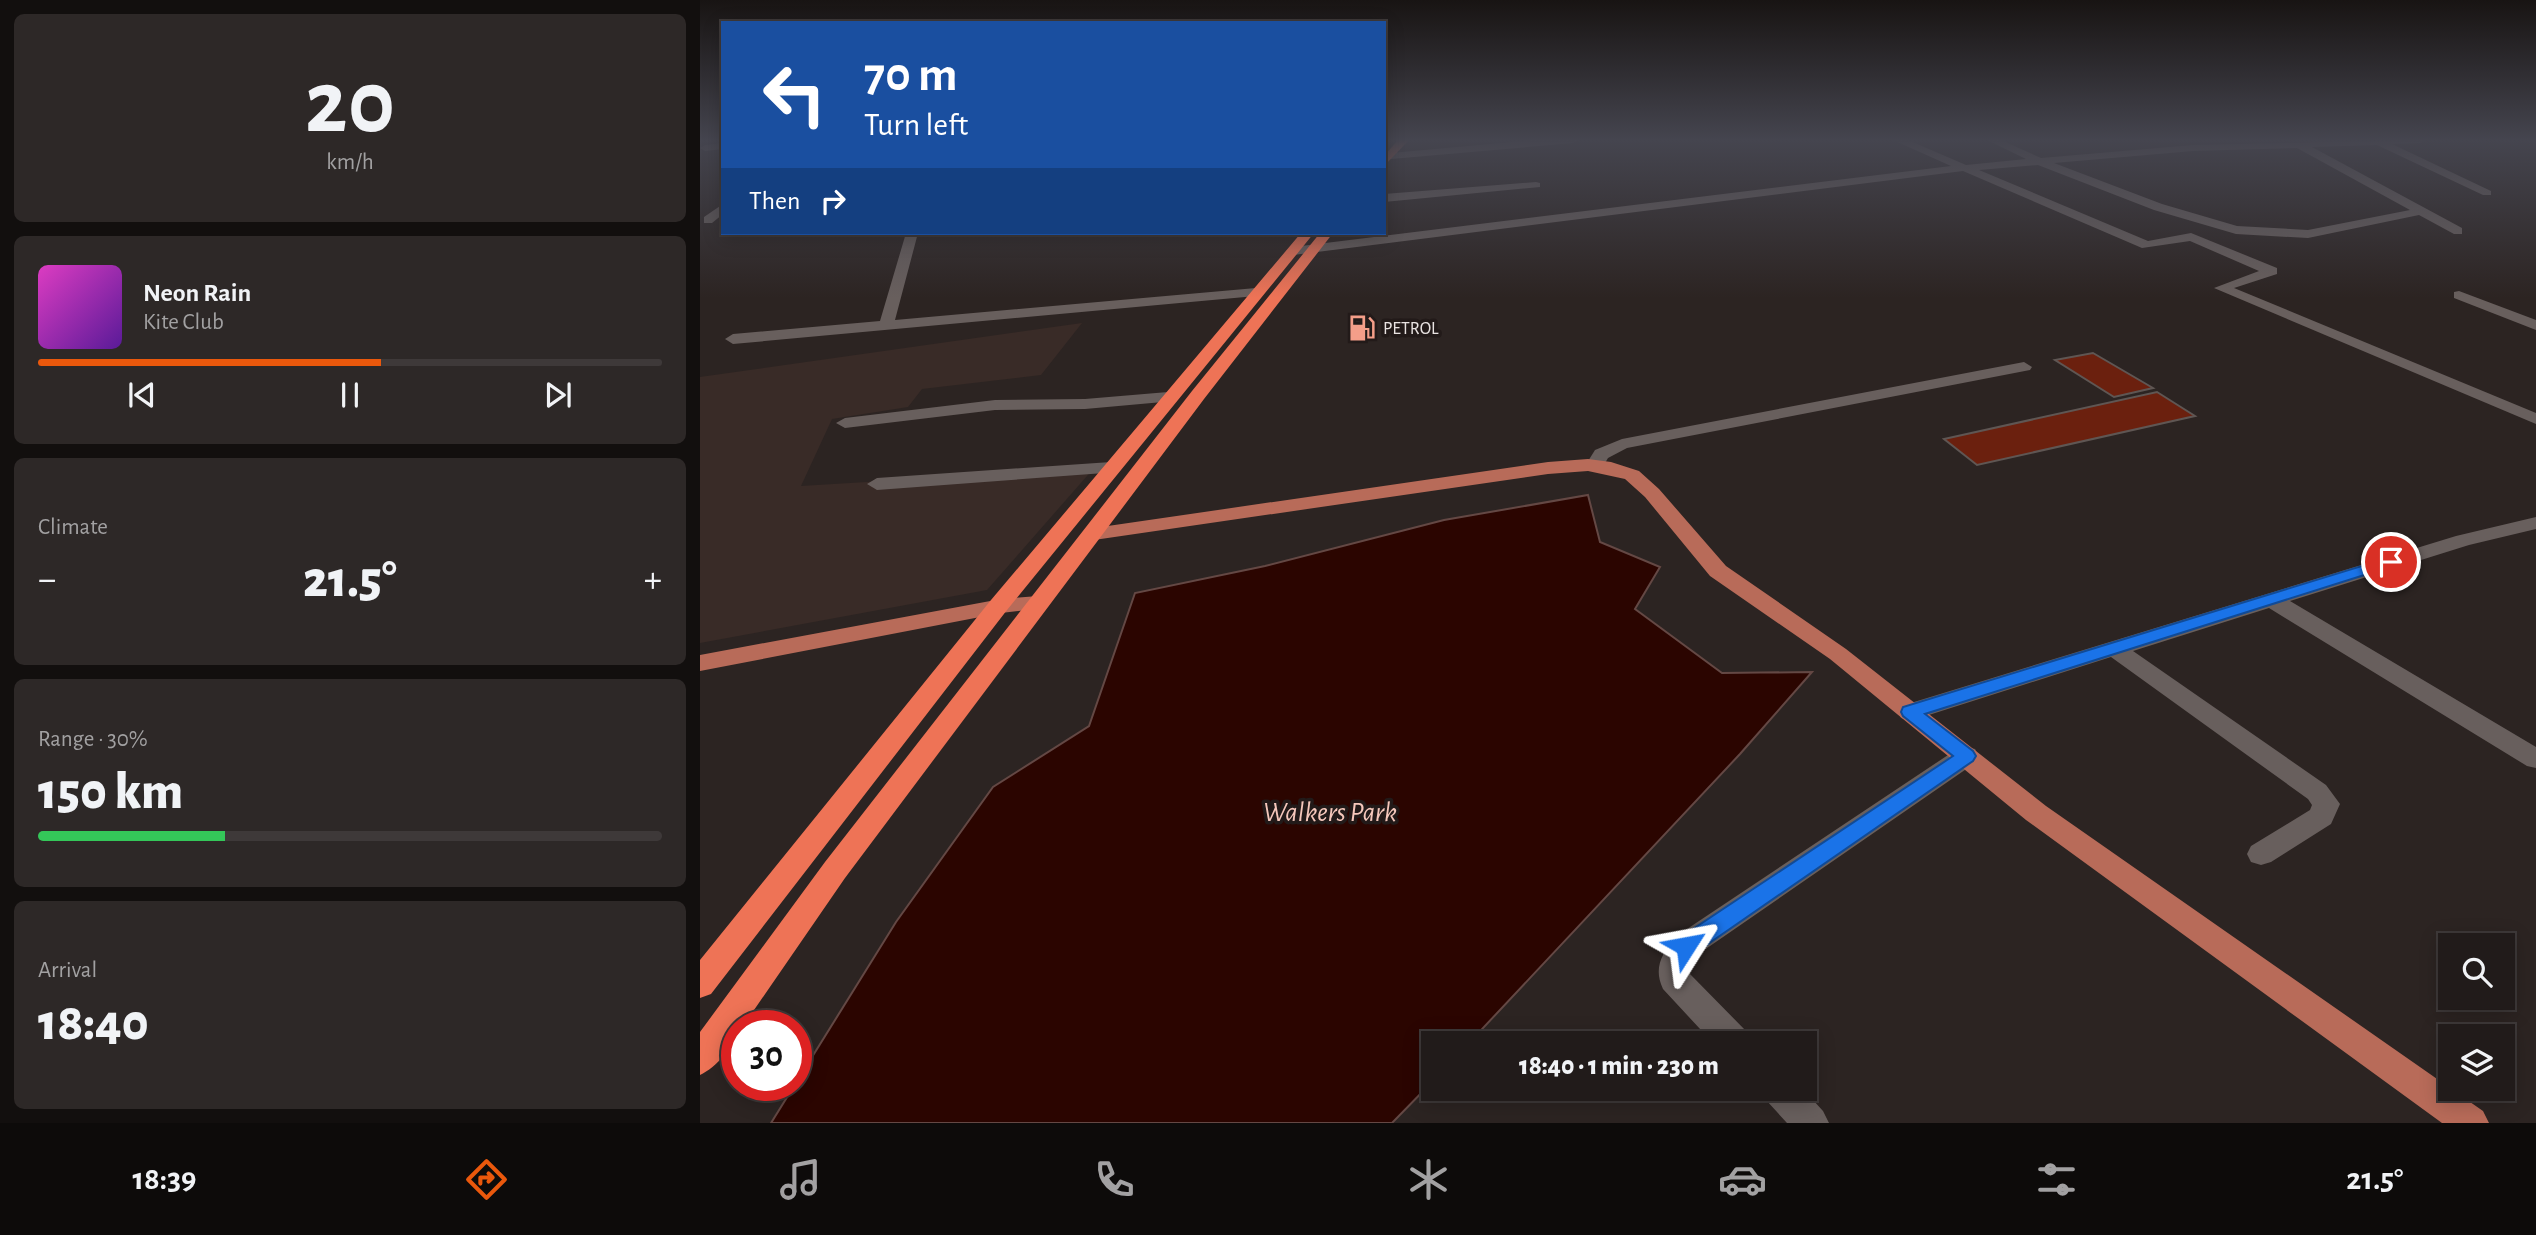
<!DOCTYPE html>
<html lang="en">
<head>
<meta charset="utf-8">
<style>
  body { margin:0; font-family:"Alegreya Sans",sans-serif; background:#2d2827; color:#f1f3f6; height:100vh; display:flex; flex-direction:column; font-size:26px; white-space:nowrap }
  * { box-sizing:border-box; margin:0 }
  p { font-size:23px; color:#a2a1a2 }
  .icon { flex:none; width:38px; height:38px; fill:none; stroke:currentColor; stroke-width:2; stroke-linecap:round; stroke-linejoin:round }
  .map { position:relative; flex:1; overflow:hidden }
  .drawer { display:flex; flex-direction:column; gap:14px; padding:14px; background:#120f0e; width:700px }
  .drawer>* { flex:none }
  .top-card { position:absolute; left:21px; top:21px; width:665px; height:214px; border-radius:0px; box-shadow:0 4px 18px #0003,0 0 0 2px #3e3939; background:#1a4fa0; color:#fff; overflow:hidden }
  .tools { position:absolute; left:1738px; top:933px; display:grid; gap:14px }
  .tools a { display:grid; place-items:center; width:77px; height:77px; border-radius:0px; background:#211b1a; box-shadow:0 4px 18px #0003,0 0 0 2px #3e3939; font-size:35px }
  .speed { position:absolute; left:21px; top:1010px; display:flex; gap:14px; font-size:35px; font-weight:700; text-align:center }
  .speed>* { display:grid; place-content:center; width:91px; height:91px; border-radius:50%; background:#211b1a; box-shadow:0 4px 18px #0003,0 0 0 2px #3e3939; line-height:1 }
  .speed .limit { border:10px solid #d22; background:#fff; color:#111 }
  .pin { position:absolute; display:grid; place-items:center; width:60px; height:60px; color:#fff; margin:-30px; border:4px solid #fff; border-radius:50%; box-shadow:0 2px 7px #0007 }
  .me { position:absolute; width:77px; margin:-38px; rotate:56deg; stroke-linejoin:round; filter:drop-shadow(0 0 5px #0008) }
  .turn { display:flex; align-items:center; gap:24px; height:147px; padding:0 28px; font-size:32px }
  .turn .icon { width:91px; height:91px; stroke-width:2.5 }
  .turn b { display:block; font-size:49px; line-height:60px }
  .then { display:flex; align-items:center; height:66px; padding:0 28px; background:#0003; gap:14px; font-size:26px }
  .big { font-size:52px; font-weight:800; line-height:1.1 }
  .drawer .widget { flex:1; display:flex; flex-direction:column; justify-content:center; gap:10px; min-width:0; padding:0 24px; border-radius:10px; background:#2d2827 }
  .drawer .dial { align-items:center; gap:0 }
  .dial b { font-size:91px; line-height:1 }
  .song { display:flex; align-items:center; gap:21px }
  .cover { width:84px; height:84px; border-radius:10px; background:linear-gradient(135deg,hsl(310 70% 55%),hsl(270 70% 35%)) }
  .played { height:7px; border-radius:4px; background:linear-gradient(90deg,#ea580c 55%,#3e3939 55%) }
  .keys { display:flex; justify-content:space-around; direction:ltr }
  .heat { display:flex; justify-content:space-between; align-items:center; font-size:38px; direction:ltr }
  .charge { height:10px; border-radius:5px; background:linear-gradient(90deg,#34c759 30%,#3e3939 0) }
  .trip { position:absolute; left:721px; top:1031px; width:396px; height:70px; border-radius:0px; background:#211b1a; box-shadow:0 4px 18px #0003,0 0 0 2px #3e3939; font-weight:800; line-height:70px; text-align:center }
  .dock { display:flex; height:112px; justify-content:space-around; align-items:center; background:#0d0b0a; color:#a2a1a2 }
  .dock .icon { width:49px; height:49px }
  .dock .current { color:#ea580c }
  .dock b { font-size:32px; color:#f1f3f6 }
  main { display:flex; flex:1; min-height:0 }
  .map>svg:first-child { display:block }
  .built { fill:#392b27 }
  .water { fill:#2b0500; stroke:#644844; stroke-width:2 }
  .building { fill:#6b200e; stroke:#5f5653; stroke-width:2 }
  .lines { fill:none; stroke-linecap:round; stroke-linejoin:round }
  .minor { fill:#685f5d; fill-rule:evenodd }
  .major { fill:#b86b59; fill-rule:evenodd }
  .highway { fill:#ee7356; fill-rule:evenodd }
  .route { fill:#1a73e8; stroke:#114b97; stroke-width:2 }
  .labels { text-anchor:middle; stroke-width:7; stroke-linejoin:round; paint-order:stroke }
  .far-poi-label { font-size:18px; fill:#e9e3e2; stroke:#221a19; text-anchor:start }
  .near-water-label { font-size:28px; font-style:italic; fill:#f5c7bb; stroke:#221a19 }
</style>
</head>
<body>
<main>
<section class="drawer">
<div class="widget dial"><b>20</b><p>km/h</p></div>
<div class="widget">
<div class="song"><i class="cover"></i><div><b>Neon Rain</b><p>Kite Club</p></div></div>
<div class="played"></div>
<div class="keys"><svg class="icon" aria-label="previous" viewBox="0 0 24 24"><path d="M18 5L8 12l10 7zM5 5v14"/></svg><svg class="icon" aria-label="pause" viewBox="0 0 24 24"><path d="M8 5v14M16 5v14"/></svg><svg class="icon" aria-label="next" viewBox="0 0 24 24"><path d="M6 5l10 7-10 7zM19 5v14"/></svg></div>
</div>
<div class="widget"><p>Climate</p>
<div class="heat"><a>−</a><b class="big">21.5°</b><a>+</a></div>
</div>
<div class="widget"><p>Range · 30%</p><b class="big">150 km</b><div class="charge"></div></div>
<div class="widget"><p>Arrival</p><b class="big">18:40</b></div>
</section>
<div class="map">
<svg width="1836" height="1123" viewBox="0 0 1836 1123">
  <rect width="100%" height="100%" fill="#2c2422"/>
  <path class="built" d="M382 323 341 375 222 389 208 407 132 419 101 486 394 468 287 590 0 643V377Z"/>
  <path class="water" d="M888 495 900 542 960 567 935 609 1022 673 1112 672 1040 754 769 1043H733V1081L692 1123H71L196 922 293 787 389 726 435 593 565 566 744 520Z"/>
  <path class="building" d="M1393 353 1453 388 1414 397 1355 360Z
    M1457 392 1495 416 1277 465 1244 439Z"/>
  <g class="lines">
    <path class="minor" d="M833 140H878L873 143 691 159 686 156 691 153Z
      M1193 140H1208L1266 165 1326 159 1287 140H1301L1341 158 1493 145 1726 140 1721 143 1692 144 1791 191V195H1783L1677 145 1612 147 1762 228V234H1754L1719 215 1608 238 1536 234 1454 210 1338 165 1279 170 1448 241 1491 233 1577 268V274L1534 288 1836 413V424L1514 288 1559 271 1490 241 1442 248 1263 171 593 255 586 251 593 247 1251 166ZM1597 148 1710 210 1608 230 1537 226 1462 204 1354 163 1493 151Z
      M23 143V149L5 151 0 148 5 145Z
      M836 182 840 183V187L684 202V194Z
      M23 204V214L12 223H4V217Z
      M206 233H218L195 320 556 288 563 292 556 296 33 344 25 339 33 334 180 321Z
      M1759 291 1836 320V330L1754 298V292Z
      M1324 362 1332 367 1330 370 927 448 908 458 901 470 894 472 885 466 895 450 922 439Z
      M468 392 476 397 474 401 385 409 295 410 145 428 136 423 145 418 295 400 385 399Z
      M411 462 418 464 420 468 418 472 177 490 167 484 177 478Z
      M1836 517V529L1769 545 1590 601 1836 747V768L1827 766 1569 608 1433 651 1626 785 1640 804 1631 824 1571 862 1561 865 1551 862 1547 854 1551 846 1610 810 1612 805 1608 799 1411 657 1210 721 1201 718 1198 712 1201 706 1756 536Z
      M1266 747 1275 749 1279 756 1275 763 997 955 990 965V974L1047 1032 1052 1043H1013L963 989C953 968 962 954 975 937L1257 749Z
      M1061 1088H1102L1123 1111 1129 1123H1087L1066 1100Z"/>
    <path class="major" d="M888 459 911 462 939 471 959 489 1026 566 1146 649 1346 806 1783 1111 1789 1123H1742L1326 820 1130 659 1010 576 945 497 925 479 888 471 848 474 394 540 387 538 384 534 387 530 394 528 848 462Z
      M338 596 346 598 349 603 346 608 301 613 0 671V655L301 599Z"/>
    <path class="highway" d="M698 140H709L684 166V156Z
      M601 233H614L307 610 11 994 0 998V960L291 600Z
      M620 233H633L504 399 145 878 43 1026H37C37 1044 16 1068 0 1075V1032L125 862 492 391Z"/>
  </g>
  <linearGradient id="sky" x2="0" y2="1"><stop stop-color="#181413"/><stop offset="0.47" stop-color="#45454f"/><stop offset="1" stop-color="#45454f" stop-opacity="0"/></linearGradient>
  <rect width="1836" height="298" fill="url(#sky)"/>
  <path class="route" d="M1691 557 1699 562 1696 565 1225 714 1273 751 1276 756 1273 761 995 953 986 956 978 953 975 946 978 939 1253 756 1203 716 1201 712 1203 707Z"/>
  <defs>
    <g id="fuel-bare" transform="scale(2.1)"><path d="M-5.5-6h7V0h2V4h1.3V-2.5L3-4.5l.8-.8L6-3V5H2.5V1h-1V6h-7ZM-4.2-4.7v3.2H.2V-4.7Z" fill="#f49e89" stroke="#221a19" stroke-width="2.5" paint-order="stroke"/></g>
  </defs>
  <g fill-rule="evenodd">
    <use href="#fuel-bare" x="662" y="328"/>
  </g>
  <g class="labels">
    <g class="far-poi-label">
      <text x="683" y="334">PETROL</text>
    </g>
    <g class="near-water-label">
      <text x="630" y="821">Walkers Park</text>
    </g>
  </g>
</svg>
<div class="tools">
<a><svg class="icon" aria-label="search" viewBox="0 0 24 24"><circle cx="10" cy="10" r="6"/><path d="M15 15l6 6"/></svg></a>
<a><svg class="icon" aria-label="layers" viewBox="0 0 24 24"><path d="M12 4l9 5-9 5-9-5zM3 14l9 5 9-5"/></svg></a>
</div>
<div class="speed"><div class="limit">30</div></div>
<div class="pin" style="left:1691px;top:562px;background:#d93025"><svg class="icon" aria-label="arrive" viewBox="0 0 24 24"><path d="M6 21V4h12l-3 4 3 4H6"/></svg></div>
<svg class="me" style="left:986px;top:946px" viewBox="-20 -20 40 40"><path d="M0-17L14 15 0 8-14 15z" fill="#1a73e8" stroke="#fff" stroke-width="4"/></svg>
<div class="trip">18:40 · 1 min · 230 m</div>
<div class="top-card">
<div class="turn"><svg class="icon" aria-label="left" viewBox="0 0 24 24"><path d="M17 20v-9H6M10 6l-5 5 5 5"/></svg><div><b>70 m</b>Turn left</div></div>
<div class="then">Then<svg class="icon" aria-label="right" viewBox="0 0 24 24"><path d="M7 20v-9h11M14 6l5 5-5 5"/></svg></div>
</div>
</div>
</main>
<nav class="dock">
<b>18:39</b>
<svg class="icon current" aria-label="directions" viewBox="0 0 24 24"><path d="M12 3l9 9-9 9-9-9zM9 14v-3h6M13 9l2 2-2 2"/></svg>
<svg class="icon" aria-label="music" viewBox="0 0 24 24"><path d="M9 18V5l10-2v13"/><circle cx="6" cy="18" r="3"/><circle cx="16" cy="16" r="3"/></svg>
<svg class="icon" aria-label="phone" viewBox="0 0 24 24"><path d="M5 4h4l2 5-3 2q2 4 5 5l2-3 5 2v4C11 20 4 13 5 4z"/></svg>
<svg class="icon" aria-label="climate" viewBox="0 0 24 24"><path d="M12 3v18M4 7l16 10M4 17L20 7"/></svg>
<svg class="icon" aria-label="car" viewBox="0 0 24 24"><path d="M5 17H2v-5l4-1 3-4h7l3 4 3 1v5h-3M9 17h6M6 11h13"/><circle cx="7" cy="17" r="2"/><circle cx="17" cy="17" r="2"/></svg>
<svg class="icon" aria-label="filters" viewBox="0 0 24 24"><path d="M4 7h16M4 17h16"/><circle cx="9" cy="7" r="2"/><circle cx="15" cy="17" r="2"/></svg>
<b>21.5°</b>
</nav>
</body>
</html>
